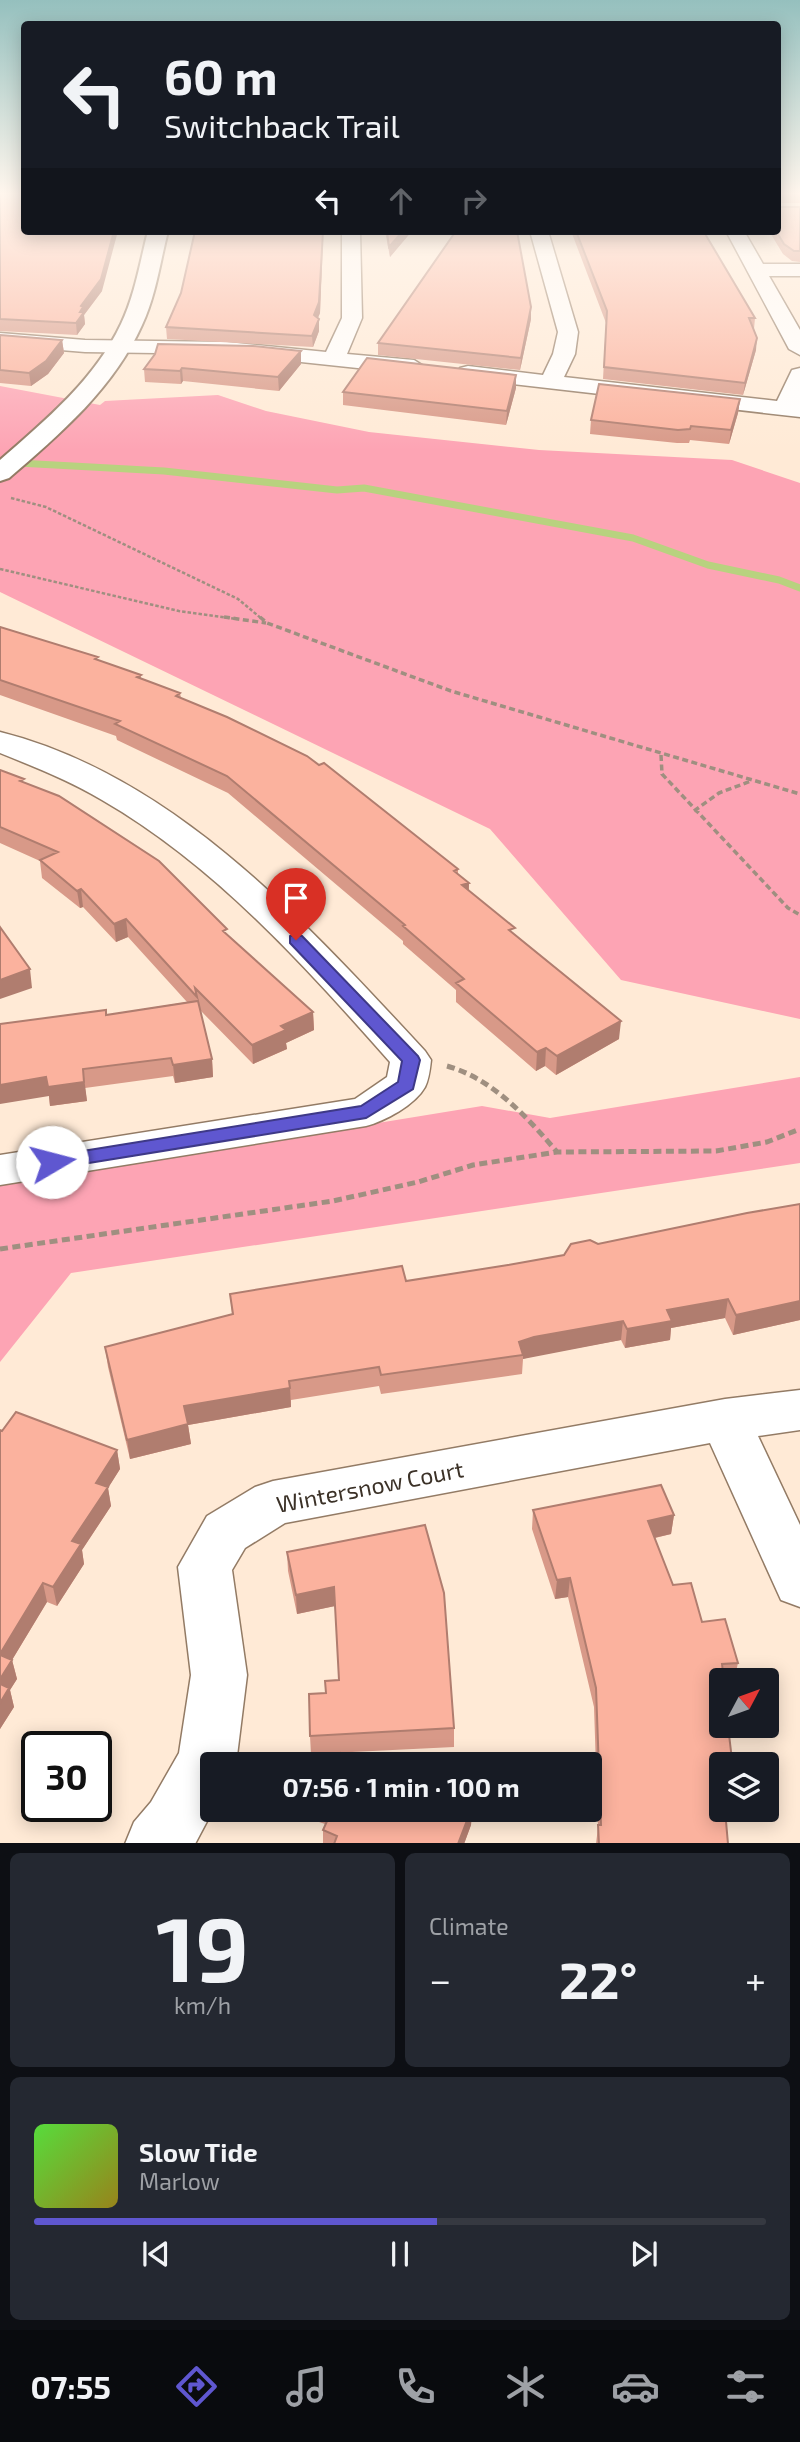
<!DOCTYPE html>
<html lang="en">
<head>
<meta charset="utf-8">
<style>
  body { margin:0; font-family:"Exo 2",sans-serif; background:#242831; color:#f1f3f6; height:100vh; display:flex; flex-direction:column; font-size:26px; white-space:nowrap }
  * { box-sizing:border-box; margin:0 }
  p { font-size:23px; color:#9ea1a6 }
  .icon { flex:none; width:38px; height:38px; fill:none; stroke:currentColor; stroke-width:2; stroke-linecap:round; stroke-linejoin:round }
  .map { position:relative; height:1843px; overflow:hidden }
  .drawer { display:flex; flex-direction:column; gap:10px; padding:10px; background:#0d0f14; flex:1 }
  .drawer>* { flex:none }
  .guide { position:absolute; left:21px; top:21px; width:760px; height:214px; border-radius:7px; box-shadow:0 4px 18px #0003; background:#171b24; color:#f1f3f6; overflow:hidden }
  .needle { width:46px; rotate:49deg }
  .fabs { position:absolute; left:709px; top:1668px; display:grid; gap:14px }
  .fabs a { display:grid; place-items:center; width:70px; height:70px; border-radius:7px; background:#171b24; box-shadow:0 4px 18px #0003; font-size:35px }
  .speed { position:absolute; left:21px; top:1731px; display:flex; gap:14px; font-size:35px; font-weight:700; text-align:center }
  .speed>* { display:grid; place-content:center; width:91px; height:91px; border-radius:50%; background:#171b24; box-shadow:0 4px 18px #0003; line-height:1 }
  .speed .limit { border:4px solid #111; border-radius:10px; background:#fff; color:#111 }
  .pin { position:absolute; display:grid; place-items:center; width:60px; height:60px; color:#fff; margin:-72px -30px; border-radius:50% 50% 50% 0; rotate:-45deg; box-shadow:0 0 7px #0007 }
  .pin .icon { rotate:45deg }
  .me { position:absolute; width:77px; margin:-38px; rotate:82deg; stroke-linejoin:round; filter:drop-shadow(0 0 5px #0008) }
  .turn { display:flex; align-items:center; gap:24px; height:147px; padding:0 28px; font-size:32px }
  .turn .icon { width:91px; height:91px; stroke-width:2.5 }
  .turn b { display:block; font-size:49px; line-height:60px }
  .lanes { display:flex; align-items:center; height:66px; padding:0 28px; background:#0003; justify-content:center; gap:35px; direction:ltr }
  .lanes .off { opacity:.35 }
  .big { font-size:52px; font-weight:700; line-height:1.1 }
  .drawer .widget { flex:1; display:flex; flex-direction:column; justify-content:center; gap:10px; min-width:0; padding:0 24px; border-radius:10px; background:#242831 }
  .drawer .dial { align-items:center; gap:0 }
  .dial b { font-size:91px; line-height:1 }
  .song { display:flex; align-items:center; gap:21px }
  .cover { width:84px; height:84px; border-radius:10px; background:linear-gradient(135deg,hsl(110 70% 55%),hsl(50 70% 35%)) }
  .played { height:7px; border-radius:4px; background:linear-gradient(90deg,#5f57d0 55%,#363941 55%) }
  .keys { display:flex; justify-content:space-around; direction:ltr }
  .heat { display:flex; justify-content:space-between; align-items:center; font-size:38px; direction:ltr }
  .drawer .tiles { flex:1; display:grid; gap:10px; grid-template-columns:1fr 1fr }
  .widget:last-child { grid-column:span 2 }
  .trip { position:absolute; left:200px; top:1752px; width:402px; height:70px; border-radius:7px; background:#171b24; box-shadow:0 4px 18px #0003; font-weight:700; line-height:70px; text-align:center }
  .menu { display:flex; height:112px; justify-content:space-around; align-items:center; background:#090b0e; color:#9ea1a6 }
  .menu .icon { width:49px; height:49px }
  .menu .current { color:#5f57d0 }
  .menu b { font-size:32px; color:#f1f3f6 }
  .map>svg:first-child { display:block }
  .green { fill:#fda4b4 }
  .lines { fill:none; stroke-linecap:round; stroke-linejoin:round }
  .stream { stroke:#b8d27f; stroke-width:7 }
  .minor-casing { stroke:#937b65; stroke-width:3 }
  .tertiary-casing { stroke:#937b65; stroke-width:4 }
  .path-far2 { stroke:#9f8f80; stroke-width:2.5; stroke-dasharray:3.5 2; stroke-linecap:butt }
  .path-far1 { stroke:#9f8f80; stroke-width:3.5; stroke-dasharray:6 3.5; stroke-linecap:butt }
  .path { stroke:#9f8f80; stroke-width:5; stroke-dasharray:8 4.5; stroke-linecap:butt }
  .minor { fill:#fff; fill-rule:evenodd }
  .tertiary { fill:#fff; fill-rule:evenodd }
  .wall { fill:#d89988 }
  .shaded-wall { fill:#b07d6f }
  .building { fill:#fbb29e; stroke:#b07d6f; stroke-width:2 }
  .route { fill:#5f57d0; stroke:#3e3987; stroke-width:2 }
  .labels { text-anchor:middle; stroke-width:5; stroke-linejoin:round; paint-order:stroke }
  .near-street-label { font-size:23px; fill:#3b3127; stroke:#fff }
</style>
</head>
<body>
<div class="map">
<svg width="800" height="1844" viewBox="0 0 800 1844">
  <rect width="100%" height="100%" fill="#ffead6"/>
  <path class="green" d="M0 386 100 405 105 401 218 395 266 411 369 432 539 450 732 460 800 483V1019L621 980 490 829 0 592Z
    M800 1077V1163L71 1273 0 1362V1185L482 1106 550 1118Z"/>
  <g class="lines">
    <path class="stream" d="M0 462 164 471 337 490 364 488 633 538 708 565 779 580 800 588"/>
    <g class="minor-casing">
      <path id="minor" d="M342 231H360L362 318 347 354 414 360 425 367 422 372 414 374 227 354 85 352 0 345V333L85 340 227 342 326 352 342 318Z
        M530 231H548L578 332 575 354 564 377 777 401 792 370 800 368V417L460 378 457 373 460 368 468 366 543 375 553 354 558 332Z
        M726 231H744L763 264H800V276H769L800 330V355L789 349Z
        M0 732C175 776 307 924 425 1051L431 1060C430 1069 429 1079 425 1087 415 1105 385 1121 366 1126L0 1185V1155L355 1099 387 1077 390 1062C305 966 215 865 102 800 70 781 35 767 0 753Z
        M800 1390V1430L758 1436 800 1525V1607L781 1600 710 1443 285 1523 245 1548 232 1570 247 1675 236 1764H212L213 1810 195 1844H125L134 1822 151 1802 179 1753 191 1675 178 1567 207 1516 255 1487 273 1481 725 1399Z"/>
    </g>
    <g class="tertiary-casing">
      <path id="tertiary" d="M148 231H168C160 262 156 295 142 325 114 388 60 434 9 478L0 481V460C46 420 95 379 121 324 135 295 140 262 148 231Z"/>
    </g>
    <path class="path-far2" d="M11 498 46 507 238 599 262 619
      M0 569 179 611 237 619"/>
    <path class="path-far1" d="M224 617 266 623
      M260 617 267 623 451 691 800 794
      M661 755 662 774 788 908 800 915
      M694 811 719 793 751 781"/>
    <path class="path" d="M447 1066C493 1079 527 1117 557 1152
      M0 1249 333 1201 418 1182 473 1165 557 1152 716 1151 767 1142 800 1129"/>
    <use href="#minor" class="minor"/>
    <use href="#tertiary" class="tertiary"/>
  </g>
  <path class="wall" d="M0 192 102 291 84 315 85 324 77 335 0 331Z
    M777 192H800V203H777Z
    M800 207V262L792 261 783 254 769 231H777Z
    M385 231H412L390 257Z
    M571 231H707V237L755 318 754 329 756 350 743 395 603 379 606 323Z
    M323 243 320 313 318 318 319 319V331L313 347 167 339 166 327Z
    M531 319 520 370 378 355V343Z
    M0 335 62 340 64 353 48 374 31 386 0 383Z
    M301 351V364L279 391 183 381 181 384 145 382 144 369Z
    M516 388 506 425 343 405V392Z
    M740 399 738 413 729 444 690 440 689 443H677L590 434 591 420Z
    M0 627 141 675V679L180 693 181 698 458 869V874L469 883V891L514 934 619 1039 556 1075 545 1066 536 1071 456 1002V990L403 944V941L228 793 117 740 116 736 0 695Z
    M0 770 24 783 228 935 313 1012 314 1030 286 1043 287 1049 253 1064 200 1010 212 1059 213 1077 175 1083 173 1076 85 1088 87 1101 50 1106 49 1096 106 1015 187 1002 128 937 116 942 83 907 80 908 42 878 40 861 0 843Z
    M800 1204V1320L733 1335 725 1318 671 1328 670 1340 625 1348 621 1340 533 1356 523 1359 522 1374 381 1394 379 1386 291 1400V1407L188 1425 191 1444 130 1459 108 1367 105 1347 232 1314 230 1294 406 1281 508 1265 564 1255 598 1244Z
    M0 1430 117 1450 120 1469 108 1488 111 1506 82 1550 84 1564 57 1606 47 1602 12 1660 17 1679 10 1690 14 1707 0 1729Z
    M533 1510 674 1515 671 1534 655 1538 673 1585 702 1622 738 1663 734 1680H721L732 1760 731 1764H721L728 1844H596L598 1827 594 1707 568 1597 555 1599 532 1529Z
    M287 1552 454 1728V1747L311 1754 310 1736 326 1693 339 1680 335 1606 297 1614 288 1571Z
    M319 1810H472L471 1825 464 1844H323V1830L325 1824 319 1822Z"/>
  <path class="shaded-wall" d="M114 231H118L102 291 84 315 85 324 77 335 76 323 81 306Z
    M323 231 320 313 314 326V315Z
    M403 231H412L390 257 389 247Z
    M531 307V319L520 370 521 358Z
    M319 319V331L313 347 312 336Z
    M757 338 756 350 743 395 745 383Z
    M62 340 64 353 48 374 31 386 29 373Z
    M301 351V364L279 391 278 377Z
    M182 368 183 381 181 384 180 371Z
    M516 375V388L506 425 507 411Z
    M740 399 738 413 729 444 731 430Z
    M469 883 468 900 462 885Z
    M81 889 83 907 80 908 77 891Z
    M126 919 128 937 116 942 114 924Z
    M30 969 32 988 0 999V980Z
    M313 1012 314 1030 286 1043 287 1049 253 1064 252 1045 281 1026Z
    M621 1021 619 1039 556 1075 557 1056Z
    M546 1048 545 1066 536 1071 537 1052Z
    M212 1059 213 1077 175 1083 173 1065Z
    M83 1069 87 1101 50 1106 49 1096 0 1104V1085Z
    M728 1299 725 1318 671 1328 670 1340 625 1348 627 1329 667 1310Z
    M800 1301V1320L733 1335 736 1315Z
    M623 1321 621 1340 523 1359V1355L519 1342 534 1337Z
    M290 1388 291 1407 188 1425 191 1444 130 1459 127 1440 184 1406Z
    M117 1450 120 1469 108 1488 111 1506 82 1550 84 1564 57 1606 53 1587 96 1483Z
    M674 1515 671 1534 645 1540 648 1521Z
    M570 1578 568 1597 555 1599 557 1580Z
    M43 1583 47 1602 12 1660 17 1679 10 1690 14 1707 0 1729V1654Z
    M334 1587 335 1606 297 1614 296 1595Z
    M471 1810H472L471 1825 464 1844H458Z"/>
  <path class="building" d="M0 192H24V231H114L101 279 81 306 83 307 80 312H84L76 323 0 319Z
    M777 192H800V193H777Z
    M777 207H800V251H794L784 244 776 231Z
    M195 231H323L319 302 314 315 319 319 312 336 166 327 181 293Z
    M387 231H403L389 247Z
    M456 231H517L531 307 521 358 378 343Z
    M576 231H707L708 232H704L755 318H749L757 338 745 383 604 367 607 311Z
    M0 335 62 340 46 361 29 373 0 370Z
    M158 344 253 346 301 351 278 377 182 368 180 371 144 369 155 354Z
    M367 358 516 375 507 411 343 392Z
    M599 384 740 399 731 430 691 426 690 429 678 430 591 420Z
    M0 627 98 657 95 659 141 675 137 677 180 693 176 696 227 717 307 756 319 765 324 763 458 869 454 871 469 883 462 885 515 928 509 930 621 1021 557 1056 546 1048 537 1052 456 983 464 979 403 926 405 925 227 776 115 724 120 721 0 680Z
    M0 770 24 779 20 781 59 796 159 861 227 929 223 931 313 1012 281 1026 286 1030 252 1045 195 988 197 997 126 919 114 924 81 889 77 891 40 860 58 852 0 827Z
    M0 927 30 969 0 980Z
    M198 1001 212 1059 173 1065 171 1058 83 1069 84 1082 48 1087 46 1077 0 1085V1024L106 1010V1015Z
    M800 1204V1301L736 1315 728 1299 667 1310 672 1321 627 1329 623 1321 534 1337 519 1342 523 1355 381 1375 379 1367 289 1381 290 1388 184 1406 188 1424 127 1440 105 1347 233 1314 230 1294 402 1266 406 1281 508 1265 564 1255 571 1244 590 1240 598 1244 747 1213Z
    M16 1412 117 1450 96 1483 108 1487 72 1541 81 1544 53 1587 43 1583 0 1654V1430L2 1431Z
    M661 1485 674 1515 648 1521 673 1585 691 1583 702 1622 725 1619 738 1663 722 1664 724 1680H721V1726H728L732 1760 721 1759V1810H725L728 1844H599L598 1825H601L596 1688 570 1578 557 1580 533 1510Z
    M425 1525 444 1593 454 1728 310 1736 309 1694 326 1693 325 1681 339 1680 334 1587 296 1595 287 1552Z
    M0 1655 12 1660 0 1679Z
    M0 1684 9 1688 0 1703Z
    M341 1753 367 1764H337Z
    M332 1810H471L458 1844H334L337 1836 323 1830Z"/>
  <linearGradient id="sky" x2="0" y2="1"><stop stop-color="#95c0be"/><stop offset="0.43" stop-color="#fff6ed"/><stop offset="1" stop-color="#fff6ed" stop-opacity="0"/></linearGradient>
  <rect width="800" height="450" fill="url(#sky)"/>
  <path class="route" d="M296 935 302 936 418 1056 420 1060 413 1089 366 1118 52 1169 45 1167 43 1162 52 1156 361 1106 398 1082 402 1061 290 943V936Z"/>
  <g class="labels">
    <g class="near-street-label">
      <text transform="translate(370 1487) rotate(-11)" y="8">Wintersnow Court</text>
    </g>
  </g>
</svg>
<div class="fabs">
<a><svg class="needle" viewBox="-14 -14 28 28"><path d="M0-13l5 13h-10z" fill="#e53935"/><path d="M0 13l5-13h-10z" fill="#9ea1a6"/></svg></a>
<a><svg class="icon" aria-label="layers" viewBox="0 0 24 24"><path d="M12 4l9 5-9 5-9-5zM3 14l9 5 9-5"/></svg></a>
</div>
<div class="speed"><div class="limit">30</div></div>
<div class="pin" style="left:296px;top:940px;background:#d93025"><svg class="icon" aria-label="arrive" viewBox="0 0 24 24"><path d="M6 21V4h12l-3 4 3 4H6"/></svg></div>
<svg class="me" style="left:52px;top:1162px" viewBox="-20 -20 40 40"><circle r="19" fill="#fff"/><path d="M0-13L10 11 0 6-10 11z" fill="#5f57d0"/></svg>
<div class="trip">07:56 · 1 min · 100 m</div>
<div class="guide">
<div class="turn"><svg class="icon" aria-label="left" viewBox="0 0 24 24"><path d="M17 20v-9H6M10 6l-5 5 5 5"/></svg><div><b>60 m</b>Switchback Trail</div></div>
<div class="lanes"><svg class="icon" aria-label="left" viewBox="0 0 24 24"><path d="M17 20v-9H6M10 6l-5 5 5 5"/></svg><svg class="icon off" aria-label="ahead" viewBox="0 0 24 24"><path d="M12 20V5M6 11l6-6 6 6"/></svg><svg class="icon off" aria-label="right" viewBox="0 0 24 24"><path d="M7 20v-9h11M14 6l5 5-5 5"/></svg></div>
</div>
</div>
<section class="drawer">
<div class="tiles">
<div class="widget dial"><b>19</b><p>km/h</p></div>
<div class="widget"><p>Climate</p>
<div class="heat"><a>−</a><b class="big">22°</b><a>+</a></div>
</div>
<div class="widget">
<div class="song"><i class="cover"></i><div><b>Slow Tide</b><p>Marlow</p></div></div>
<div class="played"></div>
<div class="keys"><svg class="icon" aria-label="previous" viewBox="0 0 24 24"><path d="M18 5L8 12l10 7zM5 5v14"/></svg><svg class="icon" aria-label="pause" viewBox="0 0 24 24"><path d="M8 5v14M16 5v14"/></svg><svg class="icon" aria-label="next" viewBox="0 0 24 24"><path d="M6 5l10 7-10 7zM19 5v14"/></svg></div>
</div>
</div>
</section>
<nav class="menu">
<b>07:55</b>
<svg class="icon current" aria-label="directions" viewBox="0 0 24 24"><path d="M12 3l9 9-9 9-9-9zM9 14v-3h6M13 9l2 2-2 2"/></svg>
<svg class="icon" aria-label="music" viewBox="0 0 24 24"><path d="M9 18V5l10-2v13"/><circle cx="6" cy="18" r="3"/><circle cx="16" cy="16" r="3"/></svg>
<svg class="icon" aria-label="phone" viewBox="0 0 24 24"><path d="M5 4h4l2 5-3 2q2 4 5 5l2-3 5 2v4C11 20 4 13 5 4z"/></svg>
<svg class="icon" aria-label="climate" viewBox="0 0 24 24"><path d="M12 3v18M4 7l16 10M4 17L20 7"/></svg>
<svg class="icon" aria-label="car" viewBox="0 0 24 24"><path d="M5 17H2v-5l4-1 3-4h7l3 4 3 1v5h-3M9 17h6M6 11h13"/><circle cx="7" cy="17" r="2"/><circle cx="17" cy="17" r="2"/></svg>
<svg class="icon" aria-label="filters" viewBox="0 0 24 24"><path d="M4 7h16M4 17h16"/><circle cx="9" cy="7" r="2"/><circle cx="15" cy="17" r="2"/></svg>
</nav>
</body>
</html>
